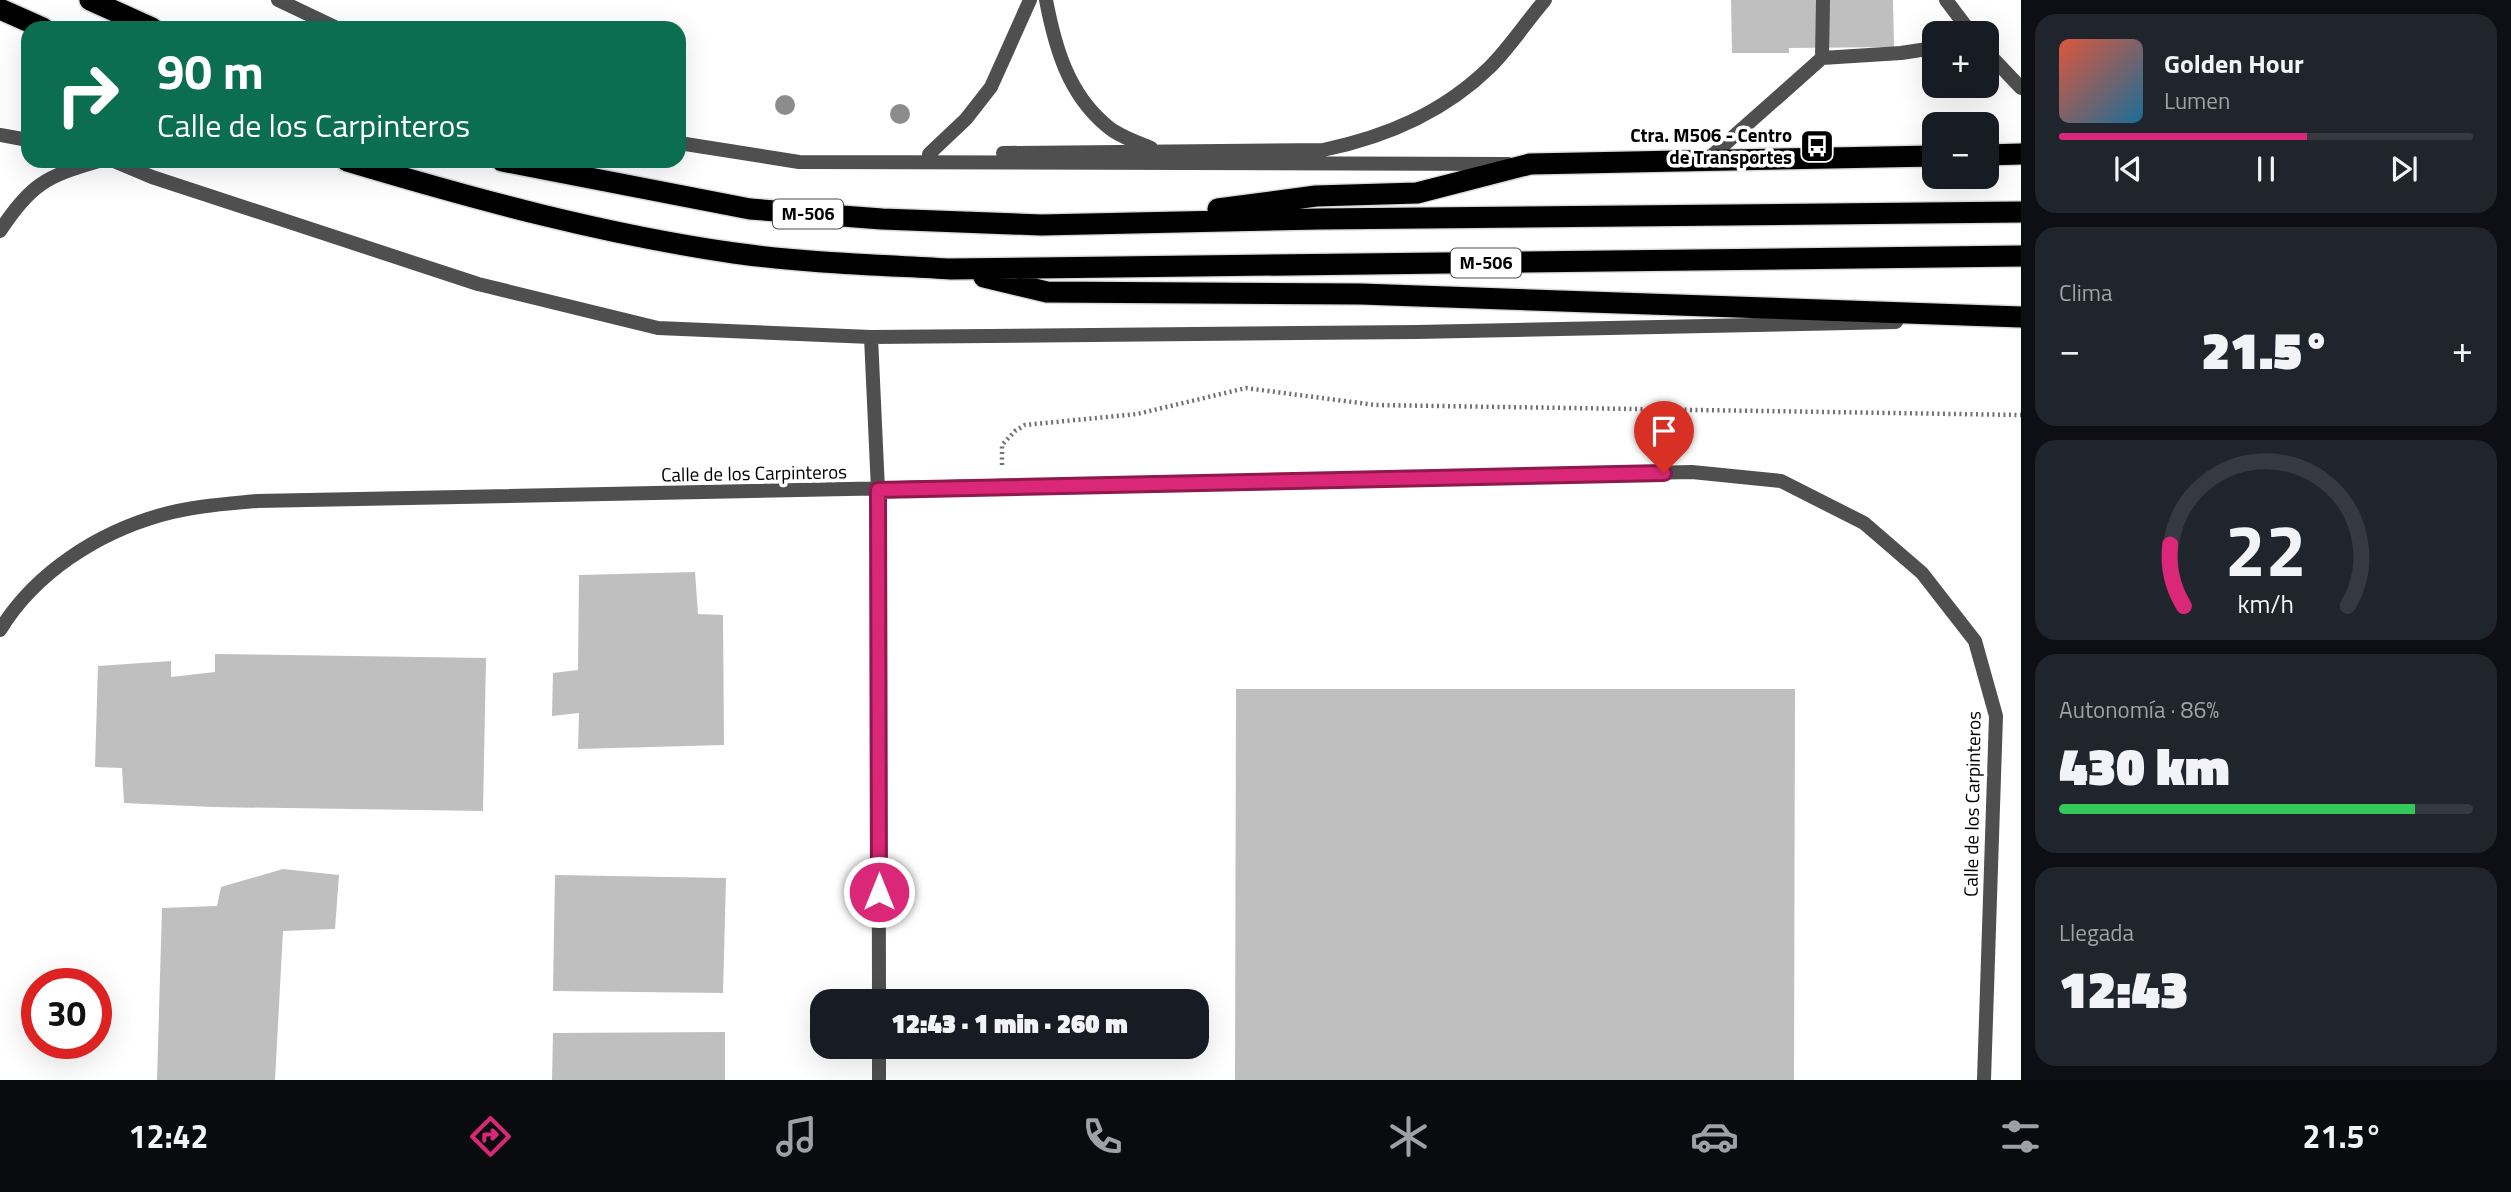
<!DOCTYPE html>
<html lang="es">
<head>
<meta charset="utf-8">
<style>
  body { margin:0; font-family:"Titillium Web",sans-serif; background:#20242c; color:#f1f3f6; height:100vh; display:flex; flex-direction:column; font-size:26px; white-space:nowrap }
  * { box-sizing:border-box; margin:0 }
  p { font-size:23px; color:#9ea1a6 }
  .icon { flex:none; width:38px; height:38px; fill:none; stroke:currentColor; stroke-width:2; stroke-linecap:round; stroke-linejoin:round }
  .map { position:relative; flex:1; overflow:hidden }
  .sheet { display:flex; flex-direction:column; gap:14px; padding:14px; background:#0d0f14; width:490px }
  .sheet>* { flex:none }
  .top-card { position:absolute; left:21px; top:21px; width:665px; height:147px; border-radius:21px; box-shadow:0 7px 28px #0002; background:#0b6e4f; color:#fff; overflow:hidden }
  .buttons { position:absolute; left:1922px; top:21px; display:grid; gap:14px }
  .buttons a { display:grid; place-items:center; width:77px; height:77px; border-radius:14px; background:#171b24; box-shadow:0 7px 28px #0002; font-size:35px }
  .speed { position:absolute; left:21px; top:968px; display:flex; gap:14px; font-size:35px; font-weight:700; text-align:center }
  .speed>* { display:grid; place-content:center; width:91px; height:91px; border-radius:50%; background:#171b24; box-shadow:0 7px 28px #0002; line-height:1 }
  .speed .limit { border:10px solid #d22; background:#fff; color:#111 }
  .pin { position:absolute; display:grid; place-items:center; width:60px; height:60px; color:#fff; margin:-72px -30px; border-radius:50% 50% 50% 0; rotate:-45deg; box-shadow:0 0 7px #0007 }
  .pin .icon { rotate:45deg }
  .me { position:absolute; width:77px; margin:-38px; rotate:0deg; stroke-linejoin:round; filter:drop-shadow(0 0 5px #0008) }
  .turn { display:flex; align-items:center; gap:24px; height:147px; padding:0 21px; font-size:32px }
  .turn .icon { width:91px; height:91px; stroke-width:2.5 }
  .turn b { display:block; font-size:49px; line-height:60px }
  .big { font-size:52px; font-weight:800; line-height:1.1 }
  .sheet .tile { flex:1; display:flex; flex-direction:column; justify-content:center; gap:10px; min-width:0; padding:0 24px; border-radius:21px; background:#20242c }
  .sheet .dial { align-items:center; gap:0 }
  .dial svg { height:182px; overflow:visible; fill:none; stroke:#363941; stroke-width:7; stroke-linecap:round; text-anchor:middle }
  .dial text { fill:#f1f3f6; stroke:none }
  .song { display:flex; align-items:center; gap:21px }
  .cover { width:84px; height:84px; border-radius:10px; background:linear-gradient(135deg,hsl(10 70% 55%),hsl(200 70% 35%)) }
  .played { height:7px; border-radius:4px; background:linear-gradient(90deg,#db2777 60%,#363941 60%) }
  .keys { display:flex; justify-content:space-around; direction:ltr }
  .heat { display:flex; justify-content:space-between; align-items:center; font-size:38px; direction:ltr }
  .charge { height:10px; border-radius:5px; background:linear-gradient(90deg,#34c759 86%,#363941 0) }
  .trip { position:absolute; left:810px; top:989px; width:399px; height:70px; border-radius:21px; background:#171b24; box-shadow:0 7px 28px #0002; font-weight:800; line-height:70px; text-align:center }
  .tabs { display:flex; height:112px; justify-content:space-around; align-items:center; background:#090b0e; color:#9ea1a6 }
  .tabs .icon { width:49px; height:49px }
  .tabs .active { color:#db2777 }
  .tabs b { font-size:32px; color:#f1f3f6 }
  main { display:flex; flex:1; min-height:0 }
  .map>svg:first-child { display:block }
  .building { fill:#bfbfbf }
  .lines { fill:none; stroke-linecap:round; stroke-linejoin:round }
  .highway-casing { stroke:#dbdbdb; stroke-width:24 }
  .path { stroke:#717171; stroke-width:4.5; stroke-dasharray:2 3.5; stroke-linecap:butt }
  .lane { stroke:#4f4f4f; stroke-width:14 }
  .street { stroke:#4f4f4f; stroke-width:14 }
  .highway { stroke:#000; stroke-width:21 }
  .tree { fill:#8c8c8c }
  .route-casing { stroke:#8e194d; stroke-width:18 }
  .route { stroke:#db2777; stroke-width:12 }
  .labels { text-anchor:middle; stroke-width:7; stroke-linejoin:round; paint-order:stroke }
  .shield { fill:#fff; stroke:#4c4c4c; stroke-width:2 }
  .shield-label { font-size:18px; font-weight:bold; fill:#000 }
  .poi-label { font-size:19px; font-weight:bold; fill:#000; stroke:#fff; text-anchor:end }
  .street-label { font-size:19px; fill:#000; stroke:#fff }
</style>
</head>
<body>
<main>
<div class="map">
<svg width="2021" height="1080" viewBox="0 0 2021 1080">
  <rect width="100%" height="100%" fill="#fff"/>
  <path class="building" d="M1731 0H1893L1894 47 1789 48V53H1732Z
    M695 572 698 614 723 615 724 745 578 749 579 713 552 716 553 673 578 670 579 575Z
    M215 654 486 658 483 811 213 807 124 803 122 768 95 767 98 666 171 661V677L215 672Z
    M1236 689H1795L1794 1080H1235Z
    M283 869 339 875 335 929 283 931 275 1080H157L162 908 217 906 221 887Z
    M555 875 726 878 723 993 553 991Z
    M725 1032V1080H552L553 1033Z"/>
  <g class="lines">
    <g class="highway-casing">
      <path id="highway" d="M90 0 152 28
        M0 9 43 28
        M1986 155 2021 154
        M347 161C474 199 602 234 734 253 805 263 880 265 951 269L2021 256
        M502 161 750 209 882 219 1041 225 1319 219 2021 212
        M1218 209 1316 196 1417 193 1530 164 1934 156
        M984 277 1047 292 1361 294 2021 317"/>
    </g>
    <path class="path" d="M1002 465V445L1015 431 1025 425 1137 414 1246 388 1375 405 2021 415"/>
    <path class="lane" d="M1946 0 1971 33
      M1986 51 2021 88
      M1822 58 1823 0
      M1707 160 1822 58 1901 53 1934 48"/>
    <path class="street" d="M278 0 337 28
      M1046 0C1055 47 1068 94 1107 126 1118 136 1137 142 1151 148
      M0 135 28 140
      M679 143 799 162 1508 164
      M1003 153 1323 150C1386 137 1443 113 1490 67 1510 47 1526 22 1545 0
      M929 154 966 119 991 87 1030 0
      M114 161 152 177 478 284 658 328 871 337 1416 332 1896 322
      M0 231C30 185 46 176 99 161
      M871 337 878 490 879 1001
      M0 630C35 573 97 533 161 515 192 506 225 504 257 501L1692 472 1781 481 1864 523 1922 573 1975 641 1996 716 1984 1080
      M879 1046V1080"/>
    <use href="#highway" class="highway"/>
  </g>
  <g class="tree">
    <circle cx="785" cy="105" r="10"/>
    <circle cx="900" cy="114" r="10"/>
  </g>
  <g class="lines">
    <g class="route-casing">
      <path id="route" d="M879 892 878 490 1664 473"/>
    </g>
    <use href="#route" class="route"/>
  </g>
  <defs>
    <g id="bus-square" transform="scale(1.75)"><rect x="-9" y="-9" width="18" height="18" rx="4" fill="#000" stroke="#fff"/><path d="M-5-6H5V4H4V6H2V4H-2V6H-4V4H-5ZM-3.5-4V0h7V-4ZM-3.5 1.2v1.5H-2V1.2ZM2 1.2v1.5H3.5V1.2Z" fill="#fff"/></g>
  </defs>
  <g fill-rule="evenodd">
    <use href="#bus-square" x="1817" y="146"/>
  </g>
  <g class="labels">
    <g class="shield">
      <rect x="773" y="199.5" width="70" height="29" rx="5"/>
      <rect x="1451" y="248.5" width="70" height="29" rx="5"/>
    </g>
    <g class="shield-label">
      <text x="808" y="220">M-506</text>
      <text x="1486" y="269">M-506</text>
    </g>
    <g class="poi-label">
      <text x="1792" y="142">Ctra. M506 - Centro<tspan x="1792" dy="22">de Transportes</tspan></text>
    </g>
    <g class="street-label">
      <text transform="translate(754 473) rotate(-1)" y="7">Calle de los Carpinteros</text>
      <text transform="translate(1972 804) rotate(-89)" y="7">Calle de los Carpinteros</text>
    </g>
  </g>
</svg>
<div class="buttons">
<a>+</a>
<a>−</a>
</div>
<div class="speed"><div class="limit">30</div></div>
<div class="pin" style="left:1664px;top:473px;background:#d93025"><svg class="icon" aria-label="arrive" viewBox="0 0 24 24"><path d="M6 21V4h12l-3 4 3 4H6"/></svg></div>
<svg class="me" style="left:879px;top:892px" viewBox="-20 -20 40 40"><circle r="17" fill="#db2777" stroke="#fff" stroke-width="3"/><path d="M0-11L8 9 0 5-8 9z" fill="#fff"/></svg>
<div class="trip">12:43 · 1 min · 260 m</div>
<div class="top-card">
<div class="turn"><svg class="icon" aria-label="right" viewBox="0 0 24 24"><path d="M7 20v-9h11M14 6l5 5-5 5"/></svg><div><b>90 m</b>Calle de los Carpinteros</div></div>
</div>
</div>
<section class="sheet">
<div class="tile">
<div class="song"><i class="cover"></i><div><b>Golden Hour</b><p>Lumen</p></div></div>
<div class="played"></div>
<div class="keys"><svg class="icon" aria-label="previous" viewBox="0 0 24 24"><path d="M18 5L8 12l10 7zM5 5v14"/></svg><svg class="icon" aria-label="pause" viewBox="0 0 24 24"><path d="M8 5v14M16 5v14"/></svg><svg class="icon" aria-label="next" viewBox="0 0 24 24"><path d="M6 5l10 7-10 7zM19 5v14"/></svg></div>
</div>
<div class="tile"><p>Clima</p>
<div class="heat"><a>−</a><b class="big">21.5°</b><a>+</a></div>
</div>
<div class="tile dial"><svg viewBox="0 0 100 80">
<path d="M14 69A42 42 0 1 1 86 69"/>
<path d="M14 69A42 42 0 0 1 8 42" stroke="#db2777"/>
<text x="50" y="56" font-size="32" font-weight="700">22</text>
<text x="50" y="72" font-size="11">km/h</text>
</svg></div>
<div class="tile"><p>Autonomía · 86%</p><b class="big">430 km</b><div class="charge"></div></div>
<div class="tile"><p>Llegada</p><b class="big">12:43</b></div>
</section>
</main>
<nav class="tabs">
<b>12:42</b>
<svg class="icon active" aria-label="directions" viewBox="0 0 24 24"><path d="M12 3l9 9-9 9-9-9zM9 14v-3h6M13 9l2 2-2 2"/></svg>
<svg class="icon" aria-label="music" viewBox="0 0 24 24"><path d="M9 18V5l10-2v13"/><circle cx="6" cy="18" r="3"/><circle cx="16" cy="16" r="3"/></svg>
<svg class="icon" aria-label="phone" viewBox="0 0 24 24"><path d="M5 4h4l2 5-3 2q2 4 5 5l2-3 5 2v4C11 20 4 13 5 4z"/></svg>
<svg class="icon" aria-label="climate" viewBox="0 0 24 24"><path d="M12 3v18M4 7l16 10M4 17L20 7"/></svg>
<svg class="icon" aria-label="car" viewBox="0 0 24 24"><path d="M5 17H2v-5l4-1 3-4h7l3 4 3 1v5h-3M9 17h6M6 11h13"/><circle cx="7" cy="17" r="2"/><circle cx="17" cy="17" r="2"/></svg>
<svg class="icon" aria-label="filters" viewBox="0 0 24 24"><path d="M4 7h16M4 17h16"/><circle cx="9" cy="7" r="2"/><circle cx="15" cy="17" r="2"/></svg>
<b>21.5°</b>
</nav>
</body>
</html>
